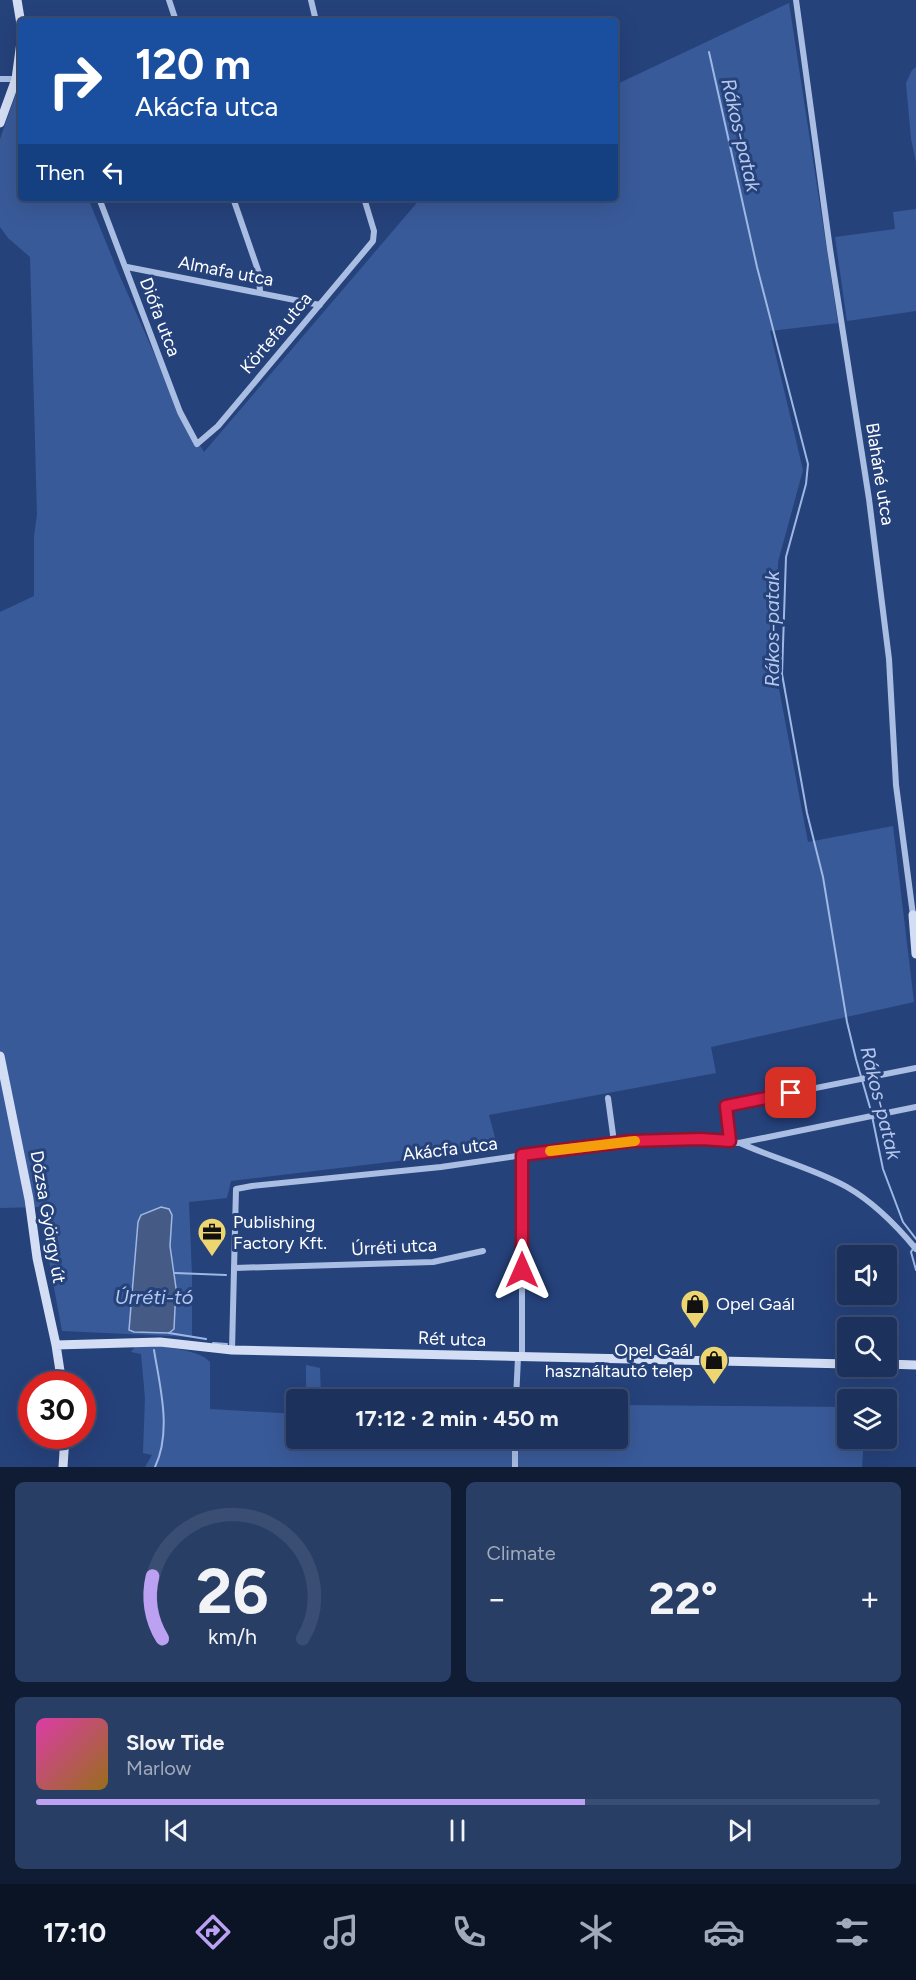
<!DOCTYPE html>
<html lang="en">
<head>
<meta charset="utf-8">
<style>
  body { margin:0; font-family:Figtree,sans-serif; background:#293e65; color:#f1f3f6; height:100vh; display:flex; flex-direction:column; font-size:22px; white-space:nowrap }
  * { box-sizing:border-box; margin:0 }
  p { font-size:20px; color:#a0aabb }
  .icon { flex:none; width:33px; height:33px; fill:none; stroke:currentColor; stroke-width:2; stroke-linecap:round; stroke-linejoin:round }
  .map { position:relative; height:1467px; overflow:hidden }
  .panel { display:flex; flex-direction:column; gap:15px; padding:15px; background:#0f1c33; flex:1 }
  .panel>* { flex:none }
  .top-card { position:absolute; left:18px; top:18px; width:600px; height:183px; border-radius:6px; box-shadow:0 6px 24px #0002,0 0 0 2px #3a4d72; background:#1a4fa0; color:#fff; overflow:hidden }
  .controls { position:absolute; left:837px; top:1245px; display:grid; gap:12px }
  .controls a { display:grid; place-items:center; width:60px; height:60px; border-radius:6px; background:#1c325c; box-shadow:0 6px 24px #0002,0 0 0 2px #3a4d72; font-size:30px }
  .speed { position:absolute; left:18px; top:1371px; display:flex; gap:12px; font-size:30px; font-weight:700; text-align:center }
  .speed>* { display:grid; place-content:center; width:78px; height:78px; border-radius:50%; background:#1c325c; box-shadow:0 6px 24px #0002,0 0 0 2px #3a4d72; line-height:1 }
  .speed .limit { border:9px solid #d22; background:#fff; color:#111 }
  .pin { position:absolute; display:grid; place-items:center; width:51px; height:51px; color:#fff; margin:-26px; border-radius:12px; box-shadow:0 3px 9px #0006 }
  .me { position:absolute; width:66px; margin:-33px; rotate:0deg; stroke-linejoin:round; filter:drop-shadow(0 0 4px #0008) }
  .turn { display:flex; align-items:center; gap:21px; height:126px; padding:0 18px; font-size:27px }
  .turn .icon { width:78px; height:78px; stroke-width:2.5 }
  .turn b { display:block; font-size:42px; line-height:51px }
  .then { display:flex; align-items:center; height:57px; padding:0 18px; background:#0003; gap:12px; font-size:22px }
  .big { font-size:45px; font-weight:700; line-height:1.1 }
  .panel .widget { flex:1; display:flex; flex-direction:column; justify-content:center; gap:9px; min-width:0; padding:0 21px; border-radius:9px; background:#293e65 }
  .panel .dial { align-items:center; gap:0 }
  .dial svg { height:156px; overflow:visible; fill:none; stroke:#3a4d72; stroke-width:7; stroke-linecap:round; text-anchor:middle }
  .dial text { fill:#f1f3f6; stroke:none }
  .song { display:flex; align-items:center; gap:18px }
  .cover { width:72px; height:72px; border-radius:9px; background:linear-gradient(135deg,hsl(320 70% 55%),hsl(40 70% 35%)) }
  .played { height:6px; border-radius:3px; background:linear-gradient(90deg,#bca0f2 65%,#3a4d72 65%) }
  .keys { display:flex; justify-content:space-around; direction:ltr }
  .heat { display:flex; justify-content:space-between; align-items:center; font-size:33px; direction:ltr }
  .panel .tiles { flex:1; display:grid; gap:15px; grid-template-columns:1fr 1fr }
  .widget:last-child { grid-column:span 2 }
  .trip { position:absolute; left:286px; top:1389px; width:342px; height:60px; border-radius:6px; background:#1c325c; box-shadow:0 6px 24px #0002,0 0 0 2px #3a4d72; font-weight:700; line-height:60px; text-align:center }
  .tabs { display:flex; height:96px; justify-content:space-around; align-items:center; background:#0b1425; color:#a0aabb }
  .tabs .icon { width:42px; height:42px }
  .tabs .on { color:#bca0f2 }
  .tabs b { font-size:27px; color:#f1f3f6 }
  .map>svg:first-child { display:block }
  .green { fill:#395a99 }
  .water { fill:#455a84; stroke:#9eb7e5; stroke-width:1.5 }
  .lines { fill:none; stroke-linecap:round; stroke-linejoin:round }
  .stream { stroke:#9eb7e5; stroke-width:2 }
  .street { stroke:#aabee4; stroke-width:6 }
  .secondary { stroke:#d3def4; stroke-width:9 }
  .route-casing { stroke:#92132f; stroke-width:15 }
  .route { stroke:#e11d48; stroke-width:10 }
  .slow { stroke:#f59e0b; stroke-width:10 }
  .labels { text-anchor:middle; stroke-width:6; stroke-linejoin:round; paint-order:stroke }
  .street-label { font-size:18px; fill:#fff; stroke:#26427b }
  .poi-label { font-size:18px; fill:#fff; stroke:#26427b; text-anchor:start }
  .water-label { font-size:20px; font-style:italic; fill:#b5c8ec; stroke:#26427b }
</style>
</head>
<body>
<div class="map">
<svg width="916" height="1467" viewBox="0 0 916 1467">
  <rect width="100%" height="100%" fill="#26427b"/>
  <path class="green" d="M789 3 838 323 770 331 803 470 778 562 776 673 808 842 893 826 914 1002 711 1047 716 1073 489 1115 498 1149 231 1181 227 1198 189 1202 192 1276V1337L62 1331 39 1207 0 1208V612L34 596V536L37 515 30 257 8 238 0 227V139L21 79V198H88L118 272 180 412 204 452 421 198H615V85Z
    M916 67V162L911 139 906 83 912 70Z
    M916 209V311L847 321 835 237 895 229 893 212Z
    M136 1345C156 1345 199 1349 210 1362V1409L297 1414V1438H618V1405L847 1407 848 1438 864 1439 862 1467H145L152 1455 143 1453 145 1398 141 1354 131 1352Z
    M306 1365 320 1368 321 1399H306Z"/>
  <path class="water" d="M161 1207 169 1209 172 1215 170 1246 176 1288 174 1329 169 1333 134 1332 129 1330 138 1222 141 1215Z"/>
  <g class="lines">
    <path class="stream" d="M709 52 757 267 808 464 806 484 786 557 782 674 807 813 823 877 847 1022 856 1059 871 1111 883 1169 903 1222 916 1239
      M916 1244 911 1252 916 1270
      M175 1273 226 1275
      M169 1333 206 1339
      M213 1343 227 1344
      M154 1350C160 1387 172 1431 155 1467"/>
    <path class="street" d="M169 0 176 21
      M311 0 316 21
      M796 0 830 249 869 499 889 659 896 785 913 915
      M0 79H16
      M99 198 180 412 197 444 218 426 373 241 374 231 364 198
      M233 198 259 273 260 292
      M127 267 320 305
      M608 1098 614 1142
      M730 1141 726 1106 916 1068
      M740 1143C775 1159 813 1168 847 1187 873 1202 897 1226 916 1249
      M522 1155V1357
      M235 1268 433 1262 483 1251
      M232 1350 236 1189 252 1186 441 1167 614 1142 701 1139 739 1143 916 1107
      M516 1400 518 1357
      M515 1467V1438"/>
    <path class="secondary" d="M17 0 21 24
      M0 123 16 79 21 42
      M913 915 916 954
      M0 1056 29 1199 37 1258 56 1345 62 1384
      M56 1345 160 1342 232 1350 848 1364
      M886 1364 916 1365
      M63 1467 65 1436"/>
  </g>
  <g class="lines">
    <g class="route-casing">
      <path id="route" d="M522 1270V1155L631 1141 701 1139 730 1141 726 1106 791 1093"/>
    </g>
    <use href="#route" class="route"/>
    <path class="slow" d="M550 1151 635 1141"/>
  </g>
  <defs>
    <g id="office-pin" transform="scale(1.5)"><path d="M0 17L-7.5 6A9.5 9.5 0 1 1 7.5 6Z" fill="#edd66f" stroke="#26427b"/><path d="M-6-3h4V-5.5h4V-3h4V5H-6ZM-1-4.5V-3h2v-1.5ZM-6 0V1H6V0Z" fill="#111"/></g>
    <g id="shop-pin" transform="scale(1.5)"><path d="M0 17L-7.5 6A9.5 9.5 0 1 1 7.5 6Z" fill="#edd66f" stroke="#26427b"/><path d="M-5-2.5h2.3a2.7 3.5 0 0 1 5.4 0H5L5.5 6h-11ZM-1.5-2.5h3a1.5 2.3 0 0 0-3 0Z" fill="#111"/></g>
  </defs>
  <g fill-rule="evenodd">
    <use href="#office-pin" x="212" y="1232"/>
    <use href="#shop-pin" x="695" y="1304"/>
    <use href="#shop-pin" x="714" y="1360"/>
  </g>
  <g class="labels">
    <g class="street-label">
      <text transform="translate(226 271) rotate(11)" y="6">Almafa utca</text>
      <text transform="translate(160 317) rotate(69)" y="6">Diófa utca</text>
      <text transform="translate(276 333) rotate(-50)" y="6">Körtefa utca</text>
      <text transform="translate(880 474) rotate(81)" y="6">Blaháné utca</text>
      <text transform="translate(450 1149) rotate(-7)" y="6">Akácfa utca</text>
      <text transform="translate(48 1217) rotate(80)" y="6">Dózsa György út</text>
      <text transform="translate(394 1247) rotate(-3)" y="6">Úrréti utca</text>
      <text transform="translate(452 1339) rotate(2)" y="6">Rét utca</text>
    </g>
    <g class="poi-label">
      <text x="233" y="1228">Publishing<tspan x="233" dy="21">Factory Kft.</tspan></text>
      <text x="716" y="1310">Opel Gaál</text>
      <text x="693" y="1356" text-anchor="end">Opel Gaál<tspan x="693" dy="21">használtautó telep</tspan></text>
    </g>
    <g class="water-label">
      <text transform="translate(741 135) rotate(77)" y="7">Rákos-patak</text>
      <text transform="translate(772 629) rotate(-90)" y="7">Rákos-patak</text>
      <text transform="translate(881 1103) rotate(76)" y="7">Rákos-patak</text>
      <text x="154" y="1304">Úrréti-tó</text>
    </g>
  </g>
</svg>
<div class="controls">
<a><svg class="icon" aria-label="sound" viewBox="0 0 24 24"><path d="M4 9h4l5-4v14l-5-4H4zM17 9q2 3 0 6"/></svg></a>
<a><svg class="icon" aria-label="search" viewBox="0 0 24 24"><circle cx="10" cy="10" r="6"/><path d="M15 15l6 6"/></svg></a>
<a><svg class="icon" aria-label="layers" viewBox="0 0 24 24"><path d="M12 4l9 5-9 5-9-5zM3 14l9 5 9-5"/></svg></a>
</div>
<div class="speed"><div class="limit">30</div></div>
<div class="pin" style="left:791px;top:1093px;background:#d93025"><svg class="icon" aria-label="arrive" viewBox="0 0 24 24"><path d="M6 21V4h12l-3 4 3 4H6"/></svg></div>
<svg class="me" style="left:522px;top:1270px" viewBox="-20 -20 40 40"><path d="M0-17L14 15 0 8-14 15z" fill="#e11d48" stroke="#fff" stroke-width="4"/></svg>
<div class="trip">17:12 · 2 min · 450 m</div>
<div class="top-card">
<div class="turn"><svg class="icon" aria-label="right" viewBox="0 0 24 24"><path d="M7 20v-9h11M14 6l5 5-5 5"/></svg><div><b>120 m</b>Akácfa utca</div></div>
<div class="then">Then<svg class="icon" aria-label="left" viewBox="0 0 24 24"><path d="M17 20v-9H6M10 6l-5 5 5 5"/></svg></div>
</div>
</div>
<section class="panel">
<div class="tiles">
<div class="widget dial"><svg viewBox="0 0 100 80">
<path d="M14 69A42 42 0 1 1 86 69"/>
<path d="M14 69A42 42 0 0 1 9 37" stroke="#bca0f2"/>
<text x="50" y="56" font-size="32" font-weight="700">26</text>
<text x="50" y="72" font-size="11">km/h</text>
</svg></div>
<div class="widget"><p>Climate</p>
<div class="heat"><a>−</a><b class="big">22°</b><a>+</a></div>
</div>
<div class="widget">
<div class="song"><i class="cover"></i><div><b>Slow Tide</b><p>Marlow</p></div></div>
<div class="played"></div>
<div class="keys"><svg class="icon" aria-label="previous" viewBox="0 0 24 24"><path d="M18 5L8 12l10 7zM5 5v14"/></svg><svg class="icon" aria-label="pause" viewBox="0 0 24 24"><path d="M8 5v14M16 5v14"/></svg><svg class="icon" aria-label="next" viewBox="0 0 24 24"><path d="M6 5l10 7-10 7zM19 5v14"/></svg></div>
</div>
</div>
</section>
<nav class="tabs">
<b>17:10</b>
<svg class="icon on" aria-label="directions" viewBox="0 0 24 24"><path d="M12 3l9 9-9 9-9-9zM9 14v-3h6M13 9l2 2-2 2"/></svg>
<svg class="icon" aria-label="music" viewBox="0 0 24 24"><path d="M9 18V5l10-2v13"/><circle cx="6" cy="18" r="3"/><circle cx="16" cy="16" r="3"/></svg>
<svg class="icon" aria-label="phone" viewBox="0 0 24 24"><path d="M5 4h4l2 5-3 2q2 4 5 5l2-3 5 2v4C11 20 4 13 5 4z"/></svg>
<svg class="icon" aria-label="climate" viewBox="0 0 24 24"><path d="M12 3v18M4 7l16 10M4 17L20 7"/></svg>
<svg class="icon" aria-label="car" viewBox="0 0 24 24"><path d="M5 17H2v-5l4-1 3-4h7l3 4 3 1v5h-3M9 17h6M6 11h13"/><circle cx="7" cy="17" r="2"/><circle cx="17" cy="17" r="2"/></svg>
<svg class="icon" aria-label="filters" viewBox="0 0 24 24"><path d="M4 7h16M4 17h16"/><circle cx="9" cy="7" r="2"/><circle cx="15" cy="17" r="2"/></svg>
</nav>
</body>
</html>
